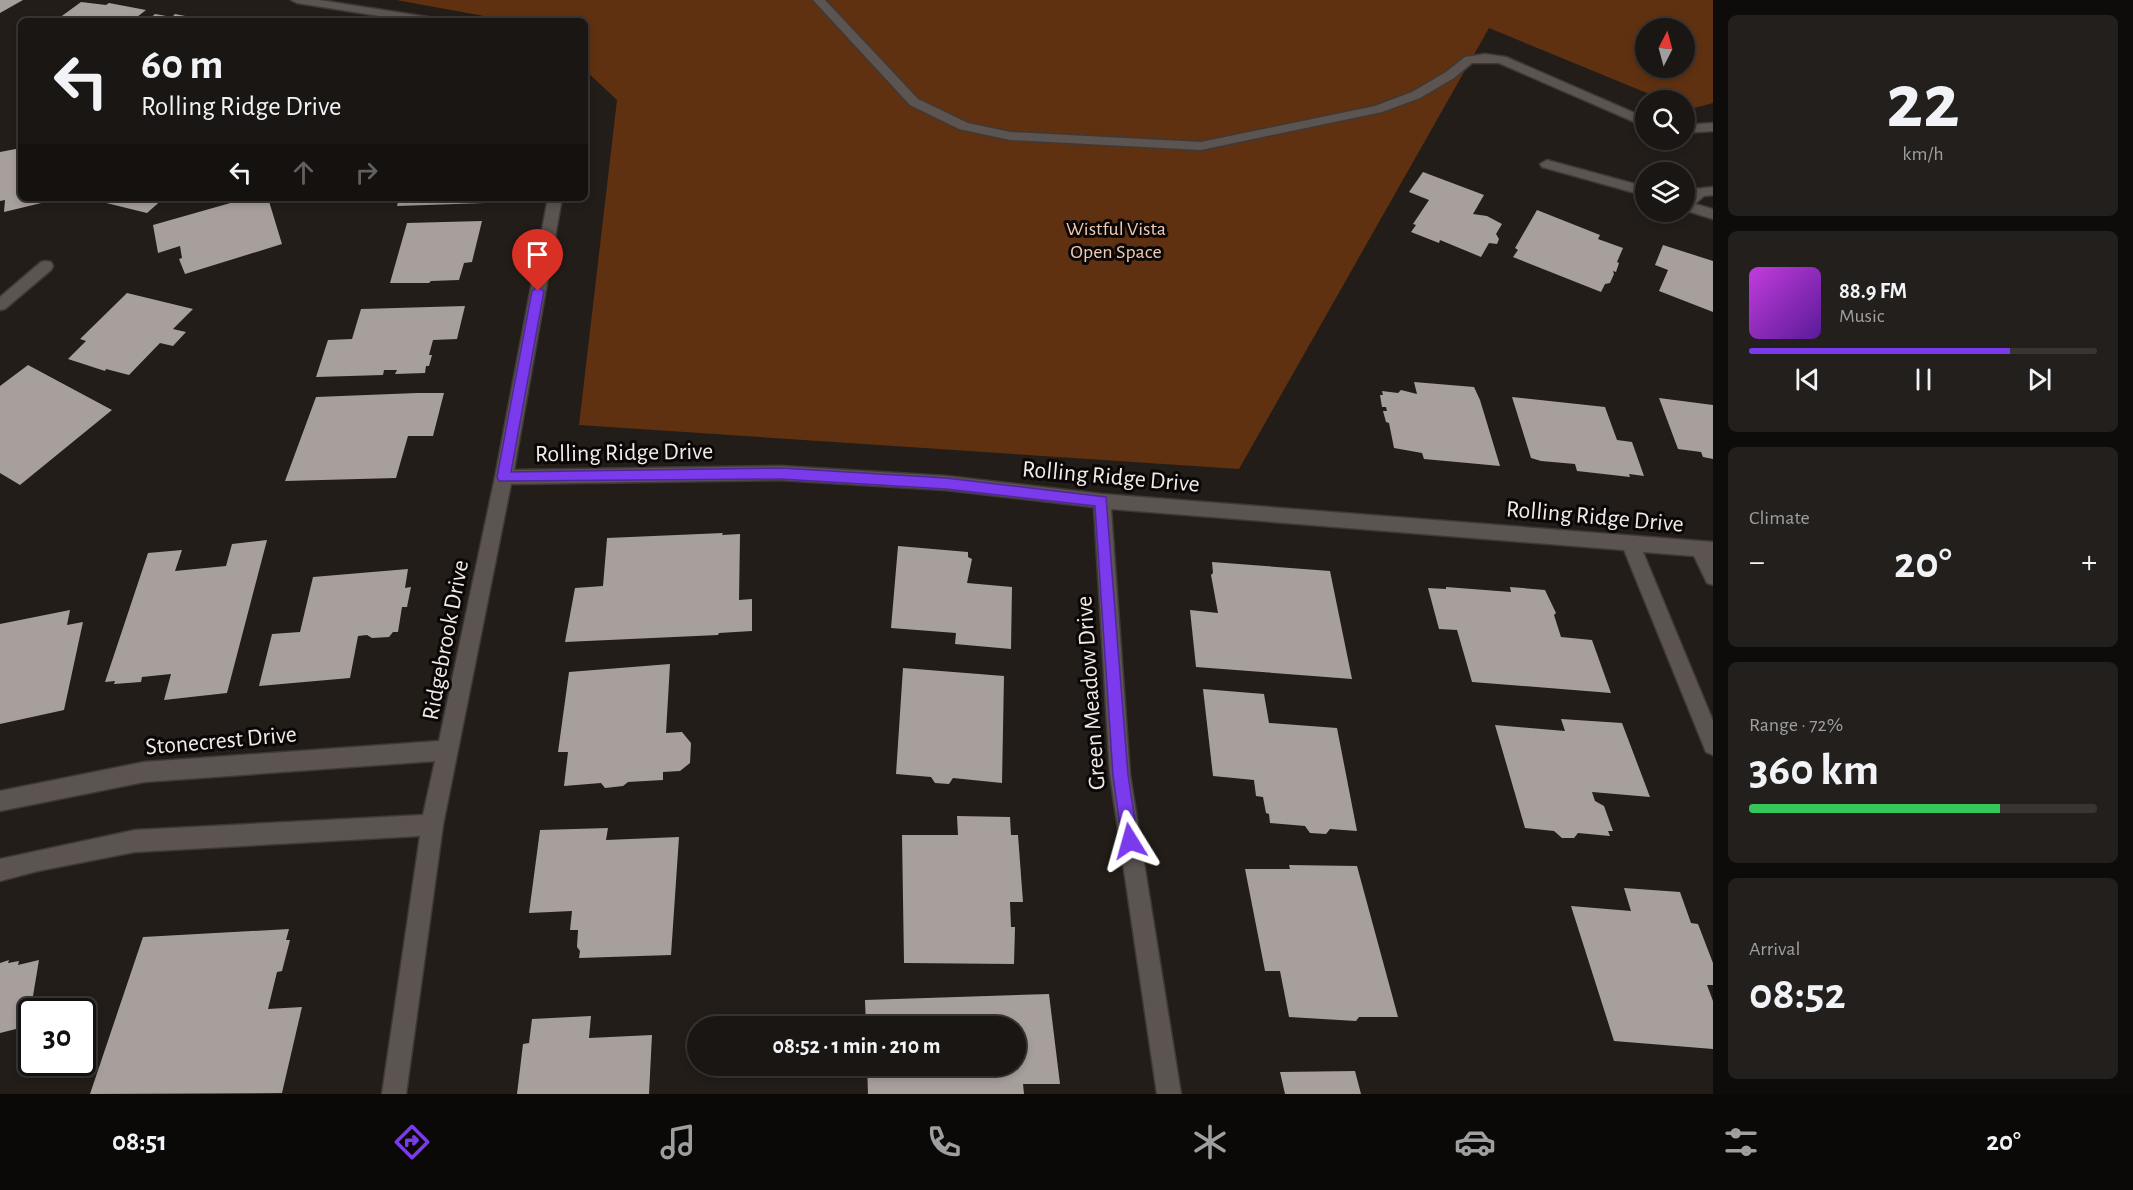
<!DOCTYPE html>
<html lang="en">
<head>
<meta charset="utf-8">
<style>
  body { margin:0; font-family:"Alegreya Sans",sans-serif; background:#231f1c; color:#f1f3f6; height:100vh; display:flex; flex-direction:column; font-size:22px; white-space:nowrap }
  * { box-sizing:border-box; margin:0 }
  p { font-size:20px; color:#9f9fa0 }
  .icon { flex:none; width:33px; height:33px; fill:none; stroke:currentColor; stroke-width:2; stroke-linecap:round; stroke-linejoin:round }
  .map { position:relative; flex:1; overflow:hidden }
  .details { display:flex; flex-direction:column; gap:15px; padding:15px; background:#0e0c0a; width:420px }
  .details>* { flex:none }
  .banner { position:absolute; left:18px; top:18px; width:570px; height:183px; border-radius:9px; box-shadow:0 3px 9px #0003,0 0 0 2px #383533; background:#1a1613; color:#f1f3f6; overflow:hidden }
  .needle { width:39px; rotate:6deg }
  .controls { position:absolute; left:1635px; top:18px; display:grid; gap:12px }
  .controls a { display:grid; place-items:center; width:60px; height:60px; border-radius:50%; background:#1a1613; box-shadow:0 3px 9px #0003,0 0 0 2px #383533; font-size:30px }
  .speed { position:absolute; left:18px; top:998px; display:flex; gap:12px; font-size:30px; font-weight:700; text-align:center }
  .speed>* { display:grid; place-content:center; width:78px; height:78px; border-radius:50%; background:#1a1613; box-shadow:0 3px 9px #0003,0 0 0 2px #383533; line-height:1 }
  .speed .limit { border:3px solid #111; border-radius:9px; background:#fff; color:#111 }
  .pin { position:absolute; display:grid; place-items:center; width:51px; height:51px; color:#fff; margin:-62px -26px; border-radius:50% 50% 50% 0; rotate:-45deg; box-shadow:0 0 6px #0007 }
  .pin .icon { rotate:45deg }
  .me { position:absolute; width:66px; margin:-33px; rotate:352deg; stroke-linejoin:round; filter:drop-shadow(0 0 4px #0008) }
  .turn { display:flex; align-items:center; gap:21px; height:126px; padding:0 24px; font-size:27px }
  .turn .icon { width:78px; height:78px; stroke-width:2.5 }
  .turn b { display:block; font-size:42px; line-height:51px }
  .lanes { display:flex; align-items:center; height:57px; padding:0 24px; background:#0003; justify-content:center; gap:30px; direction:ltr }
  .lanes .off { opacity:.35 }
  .big { font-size:45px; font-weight:700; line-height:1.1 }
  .details .card { flex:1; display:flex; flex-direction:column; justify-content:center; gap:9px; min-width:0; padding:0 21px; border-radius:9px; background:#231f1c }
  .details .dial { align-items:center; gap:0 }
  .dial b { font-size:78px; line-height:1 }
  .song { display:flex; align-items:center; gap:18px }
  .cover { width:72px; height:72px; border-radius:9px; background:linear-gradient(135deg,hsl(290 70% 55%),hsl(270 70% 35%)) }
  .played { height:6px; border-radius:3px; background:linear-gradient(90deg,#7c3aed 75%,#383533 75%) }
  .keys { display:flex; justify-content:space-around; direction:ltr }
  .heat { display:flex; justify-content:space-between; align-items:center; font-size:33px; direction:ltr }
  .charge { height:9px; border-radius:4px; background:linear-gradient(90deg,#34c759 72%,#383533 0) }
  .trip { position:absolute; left:687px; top:1016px; width:339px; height:60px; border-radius:30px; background:#1a1613; box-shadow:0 3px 9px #0003,0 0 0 2px #383533; font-weight:700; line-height:60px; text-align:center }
  .dock { display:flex; height:96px; justify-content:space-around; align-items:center; background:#0a0908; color:#9f9fa0 }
  .dock .icon { width:42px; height:42px }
  .dock .active { color:#7c3aed }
  .dock b { font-size:27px; color:#f1f3f6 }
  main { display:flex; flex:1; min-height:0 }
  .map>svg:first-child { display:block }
  .green { fill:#5f3110; fill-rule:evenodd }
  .building { fill:#a79f9b }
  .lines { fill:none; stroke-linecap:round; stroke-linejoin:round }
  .minor-casing { stroke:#3e3937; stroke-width:3 }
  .minor { fill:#5b5450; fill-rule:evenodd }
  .route { fill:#7c3aed; stroke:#51269a; stroke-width:1.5 }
  .labels { text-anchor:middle; stroke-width:6; stroke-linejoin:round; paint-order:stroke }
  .far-park-label { font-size:20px; fill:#f2cbb5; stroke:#0a0706 }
  .street-label { font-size:24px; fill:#efebe8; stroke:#0a0706 }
</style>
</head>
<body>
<main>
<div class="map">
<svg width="1713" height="1094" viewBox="0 0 1713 1094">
  <rect width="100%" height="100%" fill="#221d19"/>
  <path class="green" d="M396 0H1713V103L1686 110 1684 100H1664L1489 28 1239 469 579 425 617 100 585 70V21H512ZM1646 28H1684V68H1646Z"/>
  <path class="building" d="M0 0H23L0 13Z
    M81 2 106 5 109 3 146 10 132 21H55Z
    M155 14 172 17 175 14 211 21H147Z
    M21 148V198H54V200L4 212 5 200 0 201V152Z
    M1423 172 1484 195 1473 214 1487 216 1502 224 1496 234 1499 239 1497 244 1489 243 1481 257 1440 240 1439 243 1411 232 1416 225 1413 224 1429 200 1409 192Z
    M101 198H164L147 213 98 201Z
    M248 198H268L282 244 185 274 179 259 182 258 180 246 158 253 153 225Z
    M399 198H489L485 203 397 206Z
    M1537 210 1600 235 1598 239 1623 248 1617 262 1619 263 1616 272 1613 271 1614 274 1610 283 1605 284 1601 292 1513 257 1518 250 1515 248Z
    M482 221 472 262 464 263 459 280 431 281 429 283H390L407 223Z
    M1663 245 1713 261V312L1659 291 1668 270 1655 265Z
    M127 293 193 309 173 329 186 332 173 346 160 343 129 375 106 369 105 371 68 359 86 341 80 339Z
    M465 306 457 339 433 340 429 355H432L429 366H426L425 373 395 374 397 370H384L383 375 316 377 328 340 352 339 361 309Z
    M28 365 112 410 20 485 0 473V386Z
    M1414 382 1474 387 1480 400 1500 466 1424 459 1422 453 1394 448 1389 423 1386 422 1383 411H1387L1386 407H1382L1380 395H1383L1382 391 1398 393 1401 390 1417 394Z
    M417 393H444L433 436H408L396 478 285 481 316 397Z
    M1512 397 1605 407 1617 440 1632 442 1644 476 1629 474 1630 477 1577 471 1575 464 1541 461 1531 458Z
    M1659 398 1713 405V459L1703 457 1701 452 1678 449Z
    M723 533 722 535 740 534 739 600 752 599V631L719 633 718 635 565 642 575 588 603 586 607 538Z
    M267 540 227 693 164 700 171 674 142 677 141 682 114 684 115 681 105 682 148 553 182 550 175 571 226 566 232 544Z
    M898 546 968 552V557L972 559 967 583 1012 587 1011 649 955 644 956 633 891 628Z
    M1212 562 1330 571 1352 679 1196 667 1190 610 1218 613 1211 575 1213 573Z
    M408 569 405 588 411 587 407 607H402L398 632H393L389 637 372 638 367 635 358 636 350 678 259 686 272 634 300 632 313 577Z
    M1446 587 1511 592 1510 587 1545 590 1556 613 1554 615 1561 637 1592 640 1611 693 1472 682 1457 630 1439 629 1428 588 1446 589Z
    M70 610 67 625 83 622 64 710 0 724V624Z
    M670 664 666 733 682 732 691 743 690 763 680 771 663 772V780L628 782 623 786 605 788 601 783 564 786 568 752H558L569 672Z
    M903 668 1004 676 1002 783 953 778 949 784 935 783 931 777 896 774Z
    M1203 689 1264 694 1269 723 1337 728 1357 831 1330 829 1326 834 1310 833 1305 826 1270 823 1269 814 1266 813 1263 797 1256 796 1254 780 1213 776Z
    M1561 719 1622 723 1650 797 1592 792 1595 801 1604 806 1613 831H1608L1610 836 1578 833 1574 838H1562L1554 831 1525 828 1495 725 1565 731Z
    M957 816 1010 817 1011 835H1018L1023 902H1010L1011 927H1015L1014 964 904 963 902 835H958Z
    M608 828 606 840 679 837 671 955 579 958 580 951 577 947 578 930H570L572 911 529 913 540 830Z
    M1289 865 1357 866 1398 1017H1359L1356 1021 1289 1017 1280 971H1265L1245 869H1290Z
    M1624 888 1680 892 1691 923 1698 924 1713 963V985H1707L1713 1001V1049L1614 1041 1571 906 1631 911Z
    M289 929 286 940H290L282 971 277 972 268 1009 302 1007 282 1093 90 1094 143 937Z
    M9 960 8 963 19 961 18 965 39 960 28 1026 0 1033V963Z
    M1049 994 1060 1084H1023L1024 1094H868L867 1065H1016V1026H866L865 1000Z
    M591 1016 589 1038 652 1035 649 1094H517L523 1044 529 1043 532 1019Z
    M1355 1071 1361 1094H1285L1280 1072Z"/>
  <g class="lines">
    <g class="minor-casing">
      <path id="minor" d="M291 0H319L434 18 440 21H411L297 3Z
        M813 0H825L918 99 968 123 1010 132 1201 142 1375 106 1412 92 1446 72 1465 57 1485 54 1506 57 1646 118V127L1499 63H1472L1454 78 1420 98 1382 112 1201 150 1010 140 959 129 910 105Z
        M1713 123V131L1684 133V125Z
        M1547 160 1646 187V196L1542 167 1540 164Z
        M1713 187V195L1704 196 1695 204 1713 209V219L1684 210V198L1695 189Z
        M548 198H562L514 470 781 466 946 476 1102 494 1713 542V585L1707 583 1694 556 1643 552 1713 721V755L1706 752 1624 550 1111 509 1130 775 1181 1094H1157L1110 775 1094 507 946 490 781 480 511 484 443 825 406 1094H382L420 836 135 852 38 871 0 881V859L135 830 423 815 435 761 144 782 0 811V791L144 762 439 741 495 477Z
        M46 261 51 262 53 266 51 270 5 309 0 310V297L41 262Z"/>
    </g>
    <use href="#minor" class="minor"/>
  </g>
  <path class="route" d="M538 287 544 291 511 472 781 468 946 478 1106 497 1128 775 1138 841 1136 846 1130 849 1124 846 1122 841 1113 775 1095 506 946 489 781 479 499 481 497 477 532 291Z"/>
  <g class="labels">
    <g class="far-park-label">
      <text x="1116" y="235">Wistful Vista<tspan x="1116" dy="23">Open Space</tspan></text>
    </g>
    <g class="street-label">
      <text transform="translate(624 452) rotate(-1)" y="8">Rolling Ridge Drive</text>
      <text transform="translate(1111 476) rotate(5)" y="8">Rolling Ridge Drive</text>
      <text transform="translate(1595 516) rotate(5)" y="8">Rolling Ridge Drive</text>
      <text transform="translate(445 640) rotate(-79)" y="8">Ridgebrook Drive</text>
      <text transform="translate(1090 693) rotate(-94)" y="8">Green Meadow Drive</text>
      <text transform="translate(221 740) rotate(-5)" y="8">Stonecrest Drive</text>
    </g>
  </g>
</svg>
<div class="controls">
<a><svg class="needle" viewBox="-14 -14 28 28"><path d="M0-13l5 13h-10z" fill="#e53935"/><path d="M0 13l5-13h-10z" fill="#9f9fa0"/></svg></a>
<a><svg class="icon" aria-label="search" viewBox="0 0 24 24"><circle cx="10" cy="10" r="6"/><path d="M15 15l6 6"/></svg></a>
<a><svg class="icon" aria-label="layers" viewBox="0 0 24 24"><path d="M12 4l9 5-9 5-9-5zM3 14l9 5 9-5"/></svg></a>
</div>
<div class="speed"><div class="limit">30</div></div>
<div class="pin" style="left:538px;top:291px;background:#d93025"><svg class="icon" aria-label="arrive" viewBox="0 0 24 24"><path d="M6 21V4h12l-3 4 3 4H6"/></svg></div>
<svg class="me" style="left:1130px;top:841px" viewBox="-20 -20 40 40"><path d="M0-17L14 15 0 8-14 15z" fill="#7c3aed" stroke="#fff" stroke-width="4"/></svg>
<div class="trip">08:52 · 1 min · 210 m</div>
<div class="banner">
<div class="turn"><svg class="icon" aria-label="left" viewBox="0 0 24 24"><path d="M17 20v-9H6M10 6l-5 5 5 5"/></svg><div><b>60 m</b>Rolling Ridge Drive</div></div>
<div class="lanes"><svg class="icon" aria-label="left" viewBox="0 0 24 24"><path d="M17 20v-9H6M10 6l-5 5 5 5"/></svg><svg class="icon off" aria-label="ahead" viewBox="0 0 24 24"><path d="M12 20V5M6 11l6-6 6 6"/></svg><svg class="icon off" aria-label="right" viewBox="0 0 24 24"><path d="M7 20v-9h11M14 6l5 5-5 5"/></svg></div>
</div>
</div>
<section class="details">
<div class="card dial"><b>22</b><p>km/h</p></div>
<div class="card">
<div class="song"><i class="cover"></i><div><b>88.9 FM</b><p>Music</p></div></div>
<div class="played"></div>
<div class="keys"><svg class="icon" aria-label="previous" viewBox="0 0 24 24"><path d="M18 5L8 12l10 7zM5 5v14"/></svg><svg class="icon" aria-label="pause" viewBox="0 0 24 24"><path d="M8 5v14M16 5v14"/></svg><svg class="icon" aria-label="next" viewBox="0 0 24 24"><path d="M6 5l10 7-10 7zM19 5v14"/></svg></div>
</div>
<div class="card"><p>Climate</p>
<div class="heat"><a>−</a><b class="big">20°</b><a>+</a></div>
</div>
<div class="card"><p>Range · 72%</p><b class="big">360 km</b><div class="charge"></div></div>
<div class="card"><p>Arrival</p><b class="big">08:52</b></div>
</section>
</main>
<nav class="dock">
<b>08:51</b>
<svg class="icon active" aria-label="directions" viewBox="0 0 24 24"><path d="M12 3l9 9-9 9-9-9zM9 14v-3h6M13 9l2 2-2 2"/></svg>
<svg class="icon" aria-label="music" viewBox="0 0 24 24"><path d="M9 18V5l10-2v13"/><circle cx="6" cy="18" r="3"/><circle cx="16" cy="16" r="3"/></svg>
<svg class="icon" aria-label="phone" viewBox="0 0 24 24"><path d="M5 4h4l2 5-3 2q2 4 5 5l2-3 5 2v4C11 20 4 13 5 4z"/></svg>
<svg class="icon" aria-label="climate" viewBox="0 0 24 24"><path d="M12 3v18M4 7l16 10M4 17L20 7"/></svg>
<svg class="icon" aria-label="car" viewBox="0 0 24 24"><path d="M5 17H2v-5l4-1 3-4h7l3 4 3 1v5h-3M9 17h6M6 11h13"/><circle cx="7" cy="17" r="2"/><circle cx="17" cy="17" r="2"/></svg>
<svg class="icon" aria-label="filters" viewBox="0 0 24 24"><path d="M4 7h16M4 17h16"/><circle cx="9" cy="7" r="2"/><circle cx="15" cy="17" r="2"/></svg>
<b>20°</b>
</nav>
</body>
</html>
